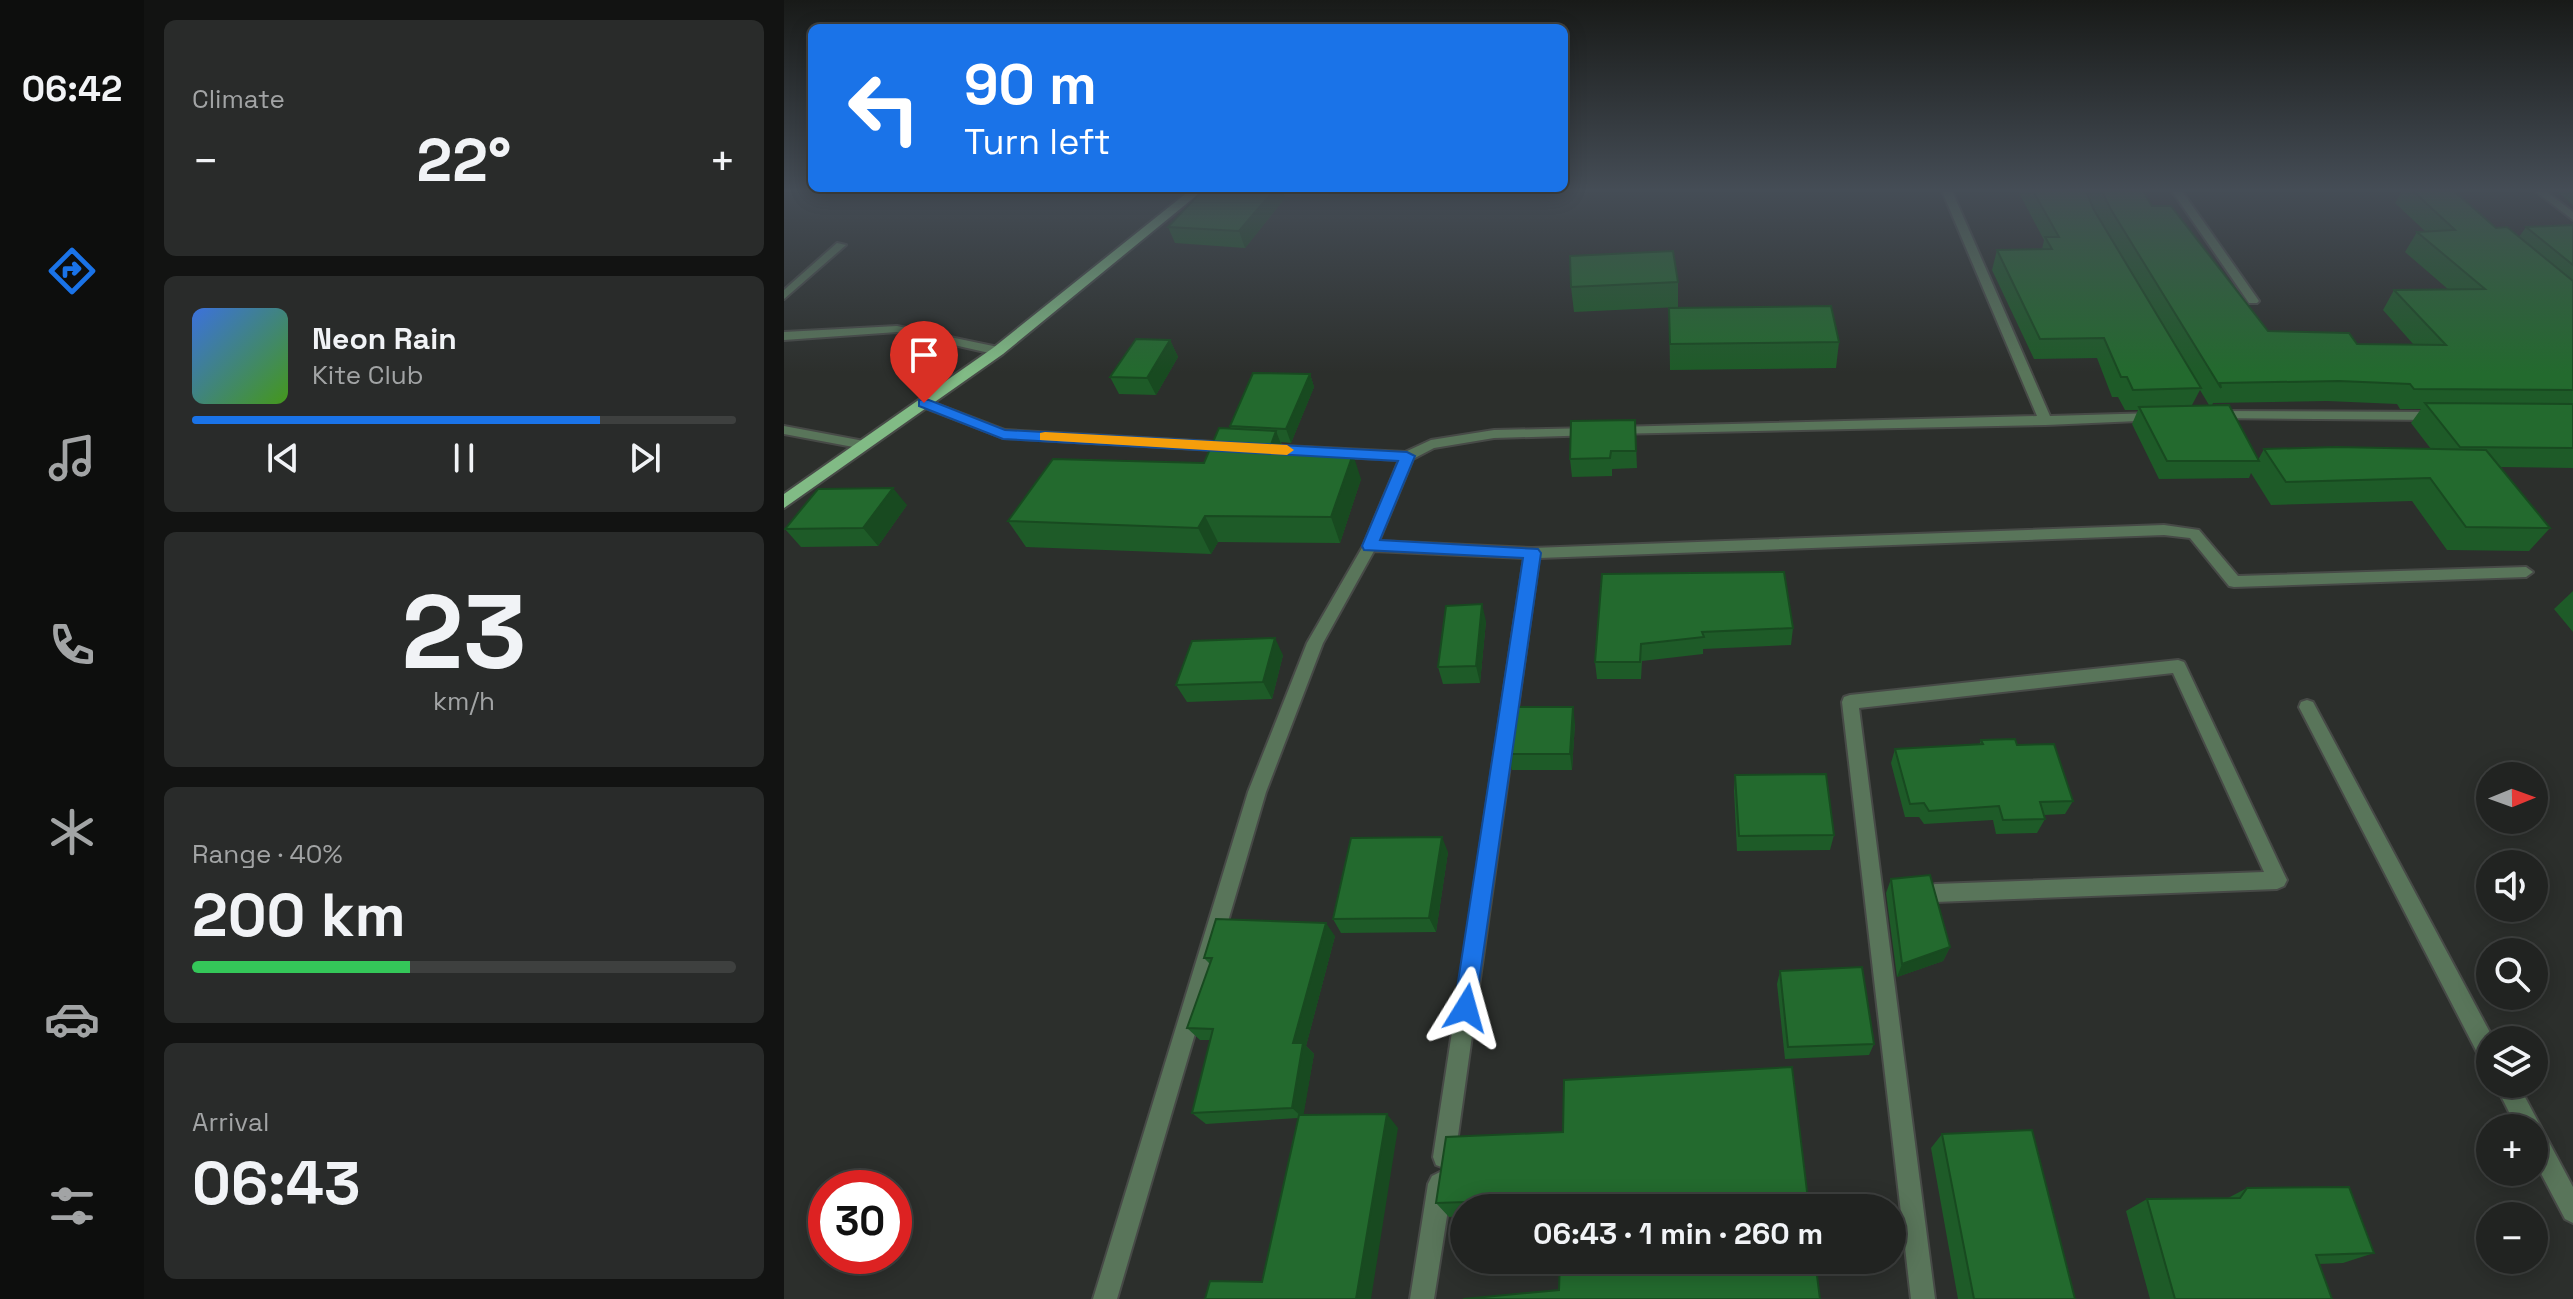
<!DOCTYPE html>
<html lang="en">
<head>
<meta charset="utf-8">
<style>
  body { margin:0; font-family:"Space Grotesk",sans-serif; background:#292b2a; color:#f1f3f6; height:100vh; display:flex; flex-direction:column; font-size:30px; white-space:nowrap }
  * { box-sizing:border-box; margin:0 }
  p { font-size:26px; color:#a2a4a5 }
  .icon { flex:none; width:44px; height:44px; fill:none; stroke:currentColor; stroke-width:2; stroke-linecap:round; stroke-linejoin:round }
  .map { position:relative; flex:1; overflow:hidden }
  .panel { display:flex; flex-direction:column; gap:20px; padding:20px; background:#121312; width:640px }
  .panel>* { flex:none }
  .guide { position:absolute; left:24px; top:24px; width:760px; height:168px; border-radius:12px; box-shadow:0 4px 20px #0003,0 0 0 2px #3e403f; background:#1a73e8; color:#fff; overflow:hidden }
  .needle { width:52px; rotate:89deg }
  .buttons { position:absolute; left:1692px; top:762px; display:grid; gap:16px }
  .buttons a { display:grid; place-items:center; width:72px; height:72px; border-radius:50%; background:#212321; box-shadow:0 4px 20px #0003,0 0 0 2px #3e403f; font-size:40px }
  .speed { position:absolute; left:24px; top:1170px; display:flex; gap:16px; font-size:40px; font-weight:700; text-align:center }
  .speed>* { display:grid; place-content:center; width:104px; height:104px; border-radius:50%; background:#212321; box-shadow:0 4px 20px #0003,0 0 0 2px #3e403f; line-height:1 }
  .speed .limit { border:12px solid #d22; background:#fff; color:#111 }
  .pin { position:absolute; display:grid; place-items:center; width:68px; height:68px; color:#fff; margin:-82px -34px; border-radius:50% 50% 50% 0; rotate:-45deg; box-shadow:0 0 8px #0007 }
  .pin .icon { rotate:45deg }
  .me { position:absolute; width:88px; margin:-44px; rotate:8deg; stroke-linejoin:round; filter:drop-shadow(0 0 6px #0008) }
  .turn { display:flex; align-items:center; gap:28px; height:168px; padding:0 24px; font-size:36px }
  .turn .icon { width:104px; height:104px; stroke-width:2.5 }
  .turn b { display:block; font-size:56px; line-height:68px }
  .big { font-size:60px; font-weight:700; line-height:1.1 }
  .panel .widget { flex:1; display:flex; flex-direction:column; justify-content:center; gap:12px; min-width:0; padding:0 28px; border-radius:12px; background:#292b2a }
  .panel .dial { align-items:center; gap:0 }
  .dial b { font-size:104px; line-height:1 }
  .song { display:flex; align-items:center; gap:24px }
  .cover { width:96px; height:96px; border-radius:12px; background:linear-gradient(135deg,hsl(220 70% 55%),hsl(100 70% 35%)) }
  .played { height:8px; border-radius:4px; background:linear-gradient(90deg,#1a73e8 75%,#3e403f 75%) }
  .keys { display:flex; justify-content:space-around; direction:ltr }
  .heat { display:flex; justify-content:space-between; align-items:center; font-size:44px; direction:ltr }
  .charge { height:12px; border-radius:6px; background:linear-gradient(90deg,#34c759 40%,#3e403f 0) }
  .trip { position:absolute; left:666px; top:1194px; width:456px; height:80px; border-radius:40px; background:#212321; box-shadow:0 4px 20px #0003,0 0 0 2px #3e403f; font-weight:700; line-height:80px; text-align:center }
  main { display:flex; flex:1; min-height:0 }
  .menu { display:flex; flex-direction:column; width:144px; justify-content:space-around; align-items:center; background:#0d0e0d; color:#a2a4a5 }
  .menu .icon { width:56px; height:56px }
  .menu .selected { color:#1a73e8 }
  .menu b { font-size:36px; color:#f1f3f6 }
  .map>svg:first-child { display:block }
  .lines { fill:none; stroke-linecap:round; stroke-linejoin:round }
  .minor-casing { stroke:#474a47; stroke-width:4 }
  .primary-casing { stroke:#474a47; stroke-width:4 }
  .minor { fill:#59755a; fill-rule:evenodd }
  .primary { fill:#81bb85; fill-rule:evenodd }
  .wall { fill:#1e5b28; fill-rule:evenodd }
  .shaded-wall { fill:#184a20 }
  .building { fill:#236a2e; stroke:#184a20; stroke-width:2 }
  .route { fill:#1a73e8; stroke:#114b97; stroke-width:2 }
  .slow { fill:#f59e0b }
</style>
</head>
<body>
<main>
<nav class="menu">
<b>06:42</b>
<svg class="icon selected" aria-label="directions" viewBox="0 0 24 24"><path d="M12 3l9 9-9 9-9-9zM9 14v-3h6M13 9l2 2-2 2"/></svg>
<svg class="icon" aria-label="music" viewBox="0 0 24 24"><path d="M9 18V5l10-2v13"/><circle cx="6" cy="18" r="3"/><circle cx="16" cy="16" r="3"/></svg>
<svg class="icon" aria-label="phone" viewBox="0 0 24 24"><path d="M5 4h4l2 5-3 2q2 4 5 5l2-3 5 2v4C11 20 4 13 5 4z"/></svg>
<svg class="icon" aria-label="climate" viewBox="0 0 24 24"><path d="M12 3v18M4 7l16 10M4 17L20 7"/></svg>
<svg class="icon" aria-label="car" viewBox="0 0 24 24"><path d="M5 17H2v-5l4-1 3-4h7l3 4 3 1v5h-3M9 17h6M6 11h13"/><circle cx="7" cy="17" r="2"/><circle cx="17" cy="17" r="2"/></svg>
<svg class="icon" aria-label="filters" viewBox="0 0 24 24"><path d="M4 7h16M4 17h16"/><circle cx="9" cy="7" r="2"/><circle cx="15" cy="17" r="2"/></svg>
</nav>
<section class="panel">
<div class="widget"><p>Climate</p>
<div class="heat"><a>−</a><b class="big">22°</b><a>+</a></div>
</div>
<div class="widget">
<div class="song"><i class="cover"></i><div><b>Neon Rain</b><p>Kite Club</p></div></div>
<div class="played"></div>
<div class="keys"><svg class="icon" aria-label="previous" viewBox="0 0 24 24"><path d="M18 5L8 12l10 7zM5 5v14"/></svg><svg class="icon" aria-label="pause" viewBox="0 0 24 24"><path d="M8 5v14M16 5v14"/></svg><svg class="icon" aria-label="next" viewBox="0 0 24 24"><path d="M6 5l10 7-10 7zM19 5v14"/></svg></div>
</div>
<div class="widget dial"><b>23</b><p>km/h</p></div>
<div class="widget"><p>Range · 40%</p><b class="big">200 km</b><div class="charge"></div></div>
<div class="widget"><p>Arrival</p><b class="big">06:43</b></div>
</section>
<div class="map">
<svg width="1789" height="1299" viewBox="0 0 1789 1299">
  <rect width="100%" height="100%" fill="#2c2f2c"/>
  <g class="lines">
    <g class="minor-casing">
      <path id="minor" d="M476 191H559L554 194 479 196 476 195Z
        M1158 191H1168L1266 416 1372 413 1377 414V420L1262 425 826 434 824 431 831 427 1253 416Z
        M1388 191H1398L1475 301 1473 303H1465Z
        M1751 191H1762L1789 212V220Z
        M53 243 62 245 0 299V290Z
        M113 326 214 347 220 351 214 355 113 332 0 340V332Z
        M140 399 221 430 448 443 455 447 448 451 219 438 136 406 134 403Z
        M1431 411 1652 412 1658 416 1652 420 1426 418V412Z
        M0 426 80 441 87 445 80 449 0 434Z
        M808 428 813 429V435L710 438 650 448 629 459 595 541 748 548 1380 525 1415 530 1454 576 1742 567 1749 572 1742 577 1450 587 1445 586 1406 538 1380 535 755 558 671 1157 668 1165 660 1168 652 1165 649 1157 740 558 590 551 539 643 482 792 333 1299H309L464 792 523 643 579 546 615 460 479 453 472 449 479 445 621 452 647 440 710 430Z
        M1394 660 1400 662 1402 666 1500 874 1503 880 1500 886 1493 889 1151 902 1144 899 1141 893 1144 887 1151 884 1480 872 1389 673 1075 708 1151 1299H1127L1058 702 1060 697 1066 695Z
        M1523 700 1529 702 1710 1040H1706V1065L1698 1062 1515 707 1517 702Z
        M1711 1084H1734L1789 1187V1223L1781 1219 1750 1160V1128H1733Z
        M656 1172 664 1176 668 1184 650 1299H626L644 1184 648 1176Z"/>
    </g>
    <g class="primary-casing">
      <path id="primary" d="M405 191H418L219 354 0 508V494L209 348Z"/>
    </g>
    <use href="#minor" class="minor"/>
    <use href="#primary" class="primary"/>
  </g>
  <path class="wall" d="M418 191H499L501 198 461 248 391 243 384 227Z
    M1234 191H1302L1317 222 1302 191H1359L1368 206 1484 331 1573 344 1630 345 1599 310 1610 290H1665L1621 252 1633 232H1642L1611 203 1618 191H1670L1712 228 1735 237 1742 227 1789 225V468L1716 467 1766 528 1745 551 1663 550 1628 501 1487 505 1467 473 1465 478 1375 479 1348 424 1354 410H1341L1334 397H1328L1313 358 1250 359 1208 270 1213 250 1258 249 1260 240ZM1416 390 1425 405H1408ZM1543 401 1613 404 1616 409H1637L1627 423 1647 449H1480L1474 460 1428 405 1429 403Z
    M1773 191H1789V205Z
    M894 282V307L790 312 787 287Z
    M885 308 1055 342 1052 368 886 370Z
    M386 340 394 357 372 395 335 394 326 377Z
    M526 374 530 387 507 443 497 442 501 453 577 479 556 543 434 542 427 554 242 547 224 521 420 463 447 429 446 426Z
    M851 420 853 468 828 469V476L788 477 786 459Z
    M123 505 94 546 17 547 1 529Z
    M818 574 1009 628 1007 645 919 649V654L858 661 857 679H813L811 662Z
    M1789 591V632L1770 609Z
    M702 621 696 683 659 684 654 667Z
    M499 655 488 699 403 702 392 685Z
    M791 723 788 770H728L724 754Z
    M1197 740 1233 745 1289 801 1281 814 1260 815 1261 819 1253 833 1212 834 1209 820 1140 824 1135 817H1121L1107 763 1111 749 1195 745Z
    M951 775 1050 835 1046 850 953 851 950 791Z
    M664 852 652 932 557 933 549 919Z
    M1107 879 1166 947 1159 961 1113 977 1102 893Z
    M551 936 522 1046 530 1054 519 1115 614 1128 478 1282 514 1118 422 1124 408 1113 426 1040H416L403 1028 426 964 420 958Z
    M996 971 1090 1044 1085 1055 1001 1059 993 984Z
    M1158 1134 1291 1299H1174L1147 1148Z
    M662 1137 1025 1208H680V1216L665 1217 652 1203Z
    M1463 1188 1590 1253 1559 1263 1535 1264 1548 1299H1366L1342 1211 1363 1199 1444 1198Z"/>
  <path class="shaded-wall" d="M489 191H499L501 198 461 248 455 231Z
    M386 340 394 357 372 395 363 378Z
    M526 374 530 387 507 443 502 429Z
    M492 431 502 457 484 453Z
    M569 454 577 479 556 543 547 517Z
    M109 488 123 505 94 546 79 528Z
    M421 516 434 542 427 554 414 528Z
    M698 604 702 621 696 683 692 666Z
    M491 638 499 655 488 699 479 682Z
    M789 707 791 723 788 770 786 754Z
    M658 837 664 852 652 932 645 918Z
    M542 923 551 936 522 1046 530 1054 519 1118 508 1108 509 1043Z
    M1166 947 1159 961 1113 977 1118 964Z
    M603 1114 614 1128 587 1299H572Z"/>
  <path class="building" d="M418 191H489L455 231 384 227Z
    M1249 191H1302L1310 210 1417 388 1349 390 1343 377H1337L1320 338 1256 339 1213 250 1268 249 1261 237H1275Z
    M1318 191H1359L1368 206H1387L1484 331 1565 333 1573 344 1662 345 1610 290 1701 289 1633 232 1671 230 1629 191H1670L1712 228 1723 227 1789 281V390L1630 389 1626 384 1555 381 1436 383 1437 388 1326 208Z
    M1789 225V265L1742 227Z
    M889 251 894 282 787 287 786 256Z
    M1047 306 1055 342 886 344 885 308Z
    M352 339 386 340 363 378 326 377Z
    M469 373 526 374 502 429 446 426Z
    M1641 403 1789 404V448L1676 447Z
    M1445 405 1475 461H1383L1355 407Z
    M851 420 852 451H827L826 458 786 459 787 421Z
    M435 428 492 431 484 453 569 454 547 517 421 516 414 528 224 521 269 459 420 463Z
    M1552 447 1702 450 1766 528 1682 527 1646 478 1502 482 1480 449Z
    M109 488 79 528 1 529 34 489Z
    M1000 572 1009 628 918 632 920 637 857 644 856 662H811L818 574Z
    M698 604 692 666 654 667 662 606Z
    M491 638 479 682 392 685 408 641Z
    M731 707H789L786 754H724Z
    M1231 739 1233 745 1270 744 1289 801 1256 802 1261 819 1219 820 1215 806 1145 811 1140 803 1126 804 1111 749 1199 744 1197 740Z
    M1042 774 1050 835 955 836 951 775Z
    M658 837 645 918 549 919 567 838Z
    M1146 875 1166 947 1118 964 1107 879Z
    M432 919 542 923 509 1043H519L508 1108 408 1113 429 1029 403 1028 428 958H420Z
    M1078 967 1090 1044 1004 1047 996 971Z
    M1008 1067 1025 1208H712V1201L652 1203 662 1137 779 1132 780 1080Z
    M603 1114 572 1299H421L426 1281 478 1282 515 1115Z
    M1248 1130 1291 1299H1190L1158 1134Z
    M1565 1187 1590 1253 1532 1255 1548 1299H1391L1363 1199 1456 1198 1463 1188Z
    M776 1260H1031L1036 1299H679L775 1290Z"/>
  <linearGradient id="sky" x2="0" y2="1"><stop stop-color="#181a18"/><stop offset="0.51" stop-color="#454d56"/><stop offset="1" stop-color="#454d56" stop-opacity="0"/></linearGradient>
  <rect width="1789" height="373" fill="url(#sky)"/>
  <path class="route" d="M135 400H145L221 430 623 452 631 456 596 540 754 549 757 553 690 1017 682 1020 673 1017 670 1008 739 558 580 550 578 546 614 461 219 439 135 406Z"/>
  <path class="slow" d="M261 432 503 445 510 450 503 455 256 440V433Z"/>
</svg>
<div class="buttons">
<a><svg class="needle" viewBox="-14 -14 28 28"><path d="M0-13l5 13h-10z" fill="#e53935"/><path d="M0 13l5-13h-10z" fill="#a2a4a5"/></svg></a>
<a><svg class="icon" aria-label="sound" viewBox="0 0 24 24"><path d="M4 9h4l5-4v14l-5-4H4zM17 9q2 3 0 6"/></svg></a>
<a><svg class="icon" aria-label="search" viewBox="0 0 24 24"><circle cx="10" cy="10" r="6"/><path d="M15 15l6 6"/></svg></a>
<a><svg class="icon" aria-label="layers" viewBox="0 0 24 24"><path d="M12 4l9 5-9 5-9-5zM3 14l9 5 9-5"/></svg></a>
<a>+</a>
<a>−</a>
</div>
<div class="speed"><div class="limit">30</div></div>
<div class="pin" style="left:140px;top:403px;background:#d93025"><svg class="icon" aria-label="arrive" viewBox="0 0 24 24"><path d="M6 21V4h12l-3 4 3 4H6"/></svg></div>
<svg class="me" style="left:682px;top:1008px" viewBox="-20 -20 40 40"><path d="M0-17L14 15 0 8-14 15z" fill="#1a73e8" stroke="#fff" stroke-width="4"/></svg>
<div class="trip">06:43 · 1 min · 260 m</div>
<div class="guide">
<div class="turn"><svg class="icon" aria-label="left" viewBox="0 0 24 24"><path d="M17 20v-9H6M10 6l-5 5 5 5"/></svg><div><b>90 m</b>Turn left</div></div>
</div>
</div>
</main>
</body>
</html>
